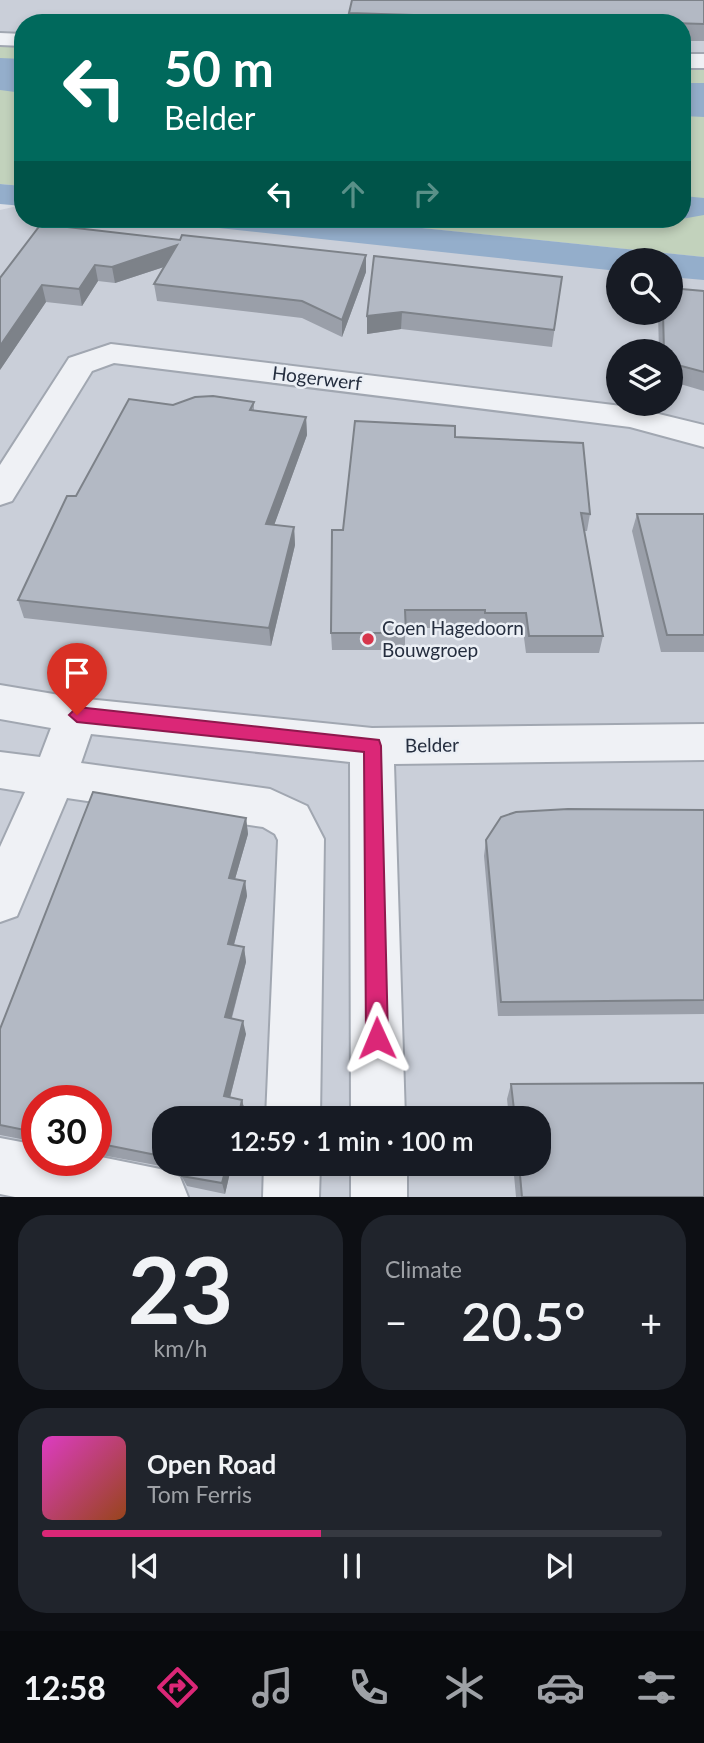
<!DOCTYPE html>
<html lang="en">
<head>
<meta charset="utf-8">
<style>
  body { margin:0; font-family:Lato,sans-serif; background:#20242c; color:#f1f3f6; height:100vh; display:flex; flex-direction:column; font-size:26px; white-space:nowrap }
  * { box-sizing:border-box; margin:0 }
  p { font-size:23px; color:#9ea1a6 }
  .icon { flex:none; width:38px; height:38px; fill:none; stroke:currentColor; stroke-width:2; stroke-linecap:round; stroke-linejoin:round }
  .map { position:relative; height:1197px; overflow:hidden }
  .sheet { display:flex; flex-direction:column; gap:18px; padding:18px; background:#0d0f14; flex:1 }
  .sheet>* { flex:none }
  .hud { position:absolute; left:14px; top:14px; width:677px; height:214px; border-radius:28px; box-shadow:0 4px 10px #0003; background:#00695c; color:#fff; overflow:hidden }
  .fabs { position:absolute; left:606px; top:248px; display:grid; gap:14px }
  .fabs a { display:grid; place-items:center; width:77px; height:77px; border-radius:50%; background:#171b24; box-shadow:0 4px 10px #0003; font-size:35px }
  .speed { position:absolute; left:21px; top:1085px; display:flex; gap:14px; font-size:35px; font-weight:700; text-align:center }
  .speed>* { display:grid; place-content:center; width:91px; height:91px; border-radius:50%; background:#171b24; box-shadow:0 4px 10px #0003; line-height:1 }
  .speed .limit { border:10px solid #d22; background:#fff; color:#111 }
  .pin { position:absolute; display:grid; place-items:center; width:60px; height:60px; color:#fff; margin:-72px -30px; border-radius:50% 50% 50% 0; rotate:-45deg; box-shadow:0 0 7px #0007 }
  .pin .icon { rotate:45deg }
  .me { position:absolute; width:77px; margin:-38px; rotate:359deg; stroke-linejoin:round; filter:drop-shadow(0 0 5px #0008) }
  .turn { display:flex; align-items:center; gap:24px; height:147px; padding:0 35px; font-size:32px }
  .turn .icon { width:91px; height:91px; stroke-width:2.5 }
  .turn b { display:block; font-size:49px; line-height:60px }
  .lanes { display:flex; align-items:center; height:66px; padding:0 35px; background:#0003; justify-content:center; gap:35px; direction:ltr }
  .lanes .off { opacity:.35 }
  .big { font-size:52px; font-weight:600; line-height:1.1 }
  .sheet .widget { flex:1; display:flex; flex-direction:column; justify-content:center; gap:10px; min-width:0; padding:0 24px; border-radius:28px; background:#20242c }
  .sheet .dial { align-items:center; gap:0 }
  .dial b { font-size:91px; line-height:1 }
  .song { display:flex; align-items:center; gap:21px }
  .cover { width:84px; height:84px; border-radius:10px; background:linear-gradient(135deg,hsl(310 70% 55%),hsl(20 70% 35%)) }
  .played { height:7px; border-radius:4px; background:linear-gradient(90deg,#db2777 45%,#363941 45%) }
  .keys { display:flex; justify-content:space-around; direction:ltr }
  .heat { display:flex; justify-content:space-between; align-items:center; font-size:38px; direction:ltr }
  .sheet .tiles { flex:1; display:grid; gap:18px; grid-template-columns:1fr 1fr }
  .widget:last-child { grid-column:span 2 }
  .trip { position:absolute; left:152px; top:1106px; width:399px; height:70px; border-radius:28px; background:#171b24; box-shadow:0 4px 10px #0003; font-weight:600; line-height:70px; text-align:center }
  .dock { display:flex; height:112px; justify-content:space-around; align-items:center; background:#090b0e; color:#9ea1a6 }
  .dock .icon { width:49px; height:49px }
  .dock .current { color:#db2777 }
  .dock b { font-size:32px; color:#f1f3f6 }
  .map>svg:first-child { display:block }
  .built { fill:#cacfd9; fill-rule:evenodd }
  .green { fill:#c2d2bc }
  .water { fill:#94aecb }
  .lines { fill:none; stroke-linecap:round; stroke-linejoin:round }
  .minor-casing { stroke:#a1a7b1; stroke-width:4 }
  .minor { fill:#eff1f5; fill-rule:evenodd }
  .wall { fill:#9a9fa9 }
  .shaded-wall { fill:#7d8289 }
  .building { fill:#b3b9c4; stroke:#7d8289; stroke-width:2 }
  .route { fill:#db2777; stroke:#8e194d; stroke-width:2 }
  .poi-dot { fill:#d7364c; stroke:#ebeff5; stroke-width:2.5 }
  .labels { text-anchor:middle; stroke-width:5; stroke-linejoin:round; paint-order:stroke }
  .street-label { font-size:19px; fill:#252e3f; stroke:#ebeff5 }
  .poi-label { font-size:19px; fill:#252e3f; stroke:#ebeff5; text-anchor:start }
</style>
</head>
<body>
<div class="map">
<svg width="704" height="1197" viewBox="0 0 704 1197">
  <rect width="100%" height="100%" fill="#dce0e7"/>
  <path class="built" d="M0 0H704V257L334 219H682V23H23V41L0 40Z
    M22 205 23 219H180L618 261V313H670V262L704 265V1197H0V210ZM618 352H670V404H618ZM37 1101H96V1160H37ZM164 1118H539V1164H164Z"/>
  <path class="green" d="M0 44 23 45V186L0 184Z
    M683 66 704 67V257L334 219H682Z"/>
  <path class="water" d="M0 58 23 59V93L0 90Z
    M682 83H704V117L683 116Z
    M0 184 23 186V206L0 204Z
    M683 196 704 198V215L648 225 534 219H682Z
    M136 219H334L704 257V280L670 277V261H618V271Z"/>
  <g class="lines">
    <g class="minor-casing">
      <path id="minor" d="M0 33 23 34V46L0 45Z
        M682 54H704V68H682Z
        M111 344 630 407 704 425V447L630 427 114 363 92 371 12 501 0 505V465L69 358Z
        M0 685 77 698 372 728 704 724V760L394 764 405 1118H351L350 762 91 734 81 763 270 789 307 806 324 839 320 1118H266L278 840 275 834 263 827 67 798 17 916 0 922V847L25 792 0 788V752L40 757 51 728 0 719Z
        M0 1138 37 1145V1160H96V1156L160 1169 180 1177 188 1197H15L0 1194Z
        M264 1164H320L319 1197H263Z
        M351 1164H407V1197H351Z"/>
    </g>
    <use href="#minor" class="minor"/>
  </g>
  <path class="wall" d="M704 0V41H682V23H349V13Z
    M41 224 366 272 342 337 302 318 157 301 154 284 164 267 115 283 98 281 82 306 46 302 0 370Z
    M562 277 552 347 401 329 367 334V316Z
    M704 291V391L670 381V352H659L658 313H670Z
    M254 402V410L306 417 307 435 274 525 294 527 295 545 271 646 24 618 18 600 76 496 173 405Z
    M455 437 590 514 587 531H584L603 636 599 653H526L523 630H483L482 628H405V650H332L331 633 343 530Z
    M637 514H704V652H661L632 531Z
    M704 810V1014L498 1016 484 856 486 840Z
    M246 818 248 834 235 879 245 881 247 896 234 945 244 947 246 962 232 1018 246 1034 230 1098 242 1100 245 1112 243 1118H164V1164H232L225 1194 187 1186 181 1175 161 1166 96 1154V1101H37V1152L32 1145 31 1141 0 1135V1137V1029Z
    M511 1084 704 1197H516L513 1164H539V1118H509L507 1099Z"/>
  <path class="shaded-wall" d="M177 245 179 262 115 283 112 267Z
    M366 255V272L342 337V320Z
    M95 265 98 281 82 306 79 289Z
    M42 285 46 302 0 370V346Z
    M402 312 401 329 367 334V316Z
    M306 417 307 435 268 542 266 524Z
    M294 527 295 545 271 646 269 628Z
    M246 818 248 834 231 893 229 878Z
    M245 881 247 896 230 959 228 944Z
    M244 947 246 962 228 1031 225 1017Z
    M243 1021 246 1034 227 1109 224 1096Z
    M242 1100 245 1112 243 1118H238Z
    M227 1164H232L225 1194 222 1183Z"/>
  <path class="building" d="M352 0H704V24L349 13Z
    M41 224 180 240 182 235 366 255 342 320 302 301 154 284 177 245 112 267 95 265 79 289 42 285 0 346V278Z
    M374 256 562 277 554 330 402 312 367 316Z
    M670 288 704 291V372L670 363V352H664L663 313H670Z
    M213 396 254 402 250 410 306 417 266 524 294 527 269 628 18 600 67 496H76L129 399 173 405 195 397Z
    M355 421 455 426V437L583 443 590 514 581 513 603 636H529L526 613H485V610H405L406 633H331L332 530H343Z
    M637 514H704V635H667Z
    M93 792 246 818 229 878 245 881 228 944 244 947 225 1017 243 1021 224 1096 242 1100 238 1118H164V1159L156 1155 96 1143V1101H37V1146L32 1145 30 1131 0 1125V1029Z
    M568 809 704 810V1000L501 1002 486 840 501 817 516 812Z
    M704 1083V1197H522L519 1164H539V1118H515L511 1084Z
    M177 1164H227L222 1183 182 1176Z"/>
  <path class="route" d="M77 707 379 740 381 746 388 1038 384 1046 377 1049 369 1046 366 1038 364 752 77 722 69 715Z"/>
  <circle class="poi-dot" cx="368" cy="639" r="7"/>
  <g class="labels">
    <g class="street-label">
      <text transform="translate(317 378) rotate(7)" y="7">Hogerwerf</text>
      <text transform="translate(432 745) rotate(-1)" y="7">Belder</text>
    </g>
    <g class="poi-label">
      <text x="382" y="635">Coen Hagedoorn<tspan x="382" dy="22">Bouwgroep</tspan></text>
    </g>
  </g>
</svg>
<div class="fabs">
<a><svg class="icon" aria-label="search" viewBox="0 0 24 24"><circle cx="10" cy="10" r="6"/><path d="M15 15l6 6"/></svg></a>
<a><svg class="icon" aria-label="layers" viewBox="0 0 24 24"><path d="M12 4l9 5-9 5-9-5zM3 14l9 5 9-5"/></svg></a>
</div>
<div class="speed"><div class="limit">30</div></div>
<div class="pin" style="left:77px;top:715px;background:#d93025"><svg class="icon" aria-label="arrive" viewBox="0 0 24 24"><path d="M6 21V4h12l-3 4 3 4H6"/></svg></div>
<svg class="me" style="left:377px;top:1038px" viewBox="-20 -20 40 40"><path d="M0-17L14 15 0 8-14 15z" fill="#db2777" stroke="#fff" stroke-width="4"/></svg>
<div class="trip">12:59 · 1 min · 100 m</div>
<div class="hud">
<div class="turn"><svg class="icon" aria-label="left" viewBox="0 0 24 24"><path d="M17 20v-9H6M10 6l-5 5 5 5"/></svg><div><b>50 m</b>Belder</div></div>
<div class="lanes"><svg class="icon" aria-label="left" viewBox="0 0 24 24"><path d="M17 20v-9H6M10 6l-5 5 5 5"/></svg><svg class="icon off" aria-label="ahead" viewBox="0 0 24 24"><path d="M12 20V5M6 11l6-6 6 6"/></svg><svg class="icon off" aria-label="right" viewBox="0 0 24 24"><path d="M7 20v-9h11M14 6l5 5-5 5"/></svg></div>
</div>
</div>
<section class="sheet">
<div class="tiles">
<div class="widget dial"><b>23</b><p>km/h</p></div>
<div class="widget"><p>Climate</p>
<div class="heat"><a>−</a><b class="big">20.5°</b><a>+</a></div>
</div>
<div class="widget">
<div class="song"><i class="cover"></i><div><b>Open Road</b><p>Tom Ferris</p></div></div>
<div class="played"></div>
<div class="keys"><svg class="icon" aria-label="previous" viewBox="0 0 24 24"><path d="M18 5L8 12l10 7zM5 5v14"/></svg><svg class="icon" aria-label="pause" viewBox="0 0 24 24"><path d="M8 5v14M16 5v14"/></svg><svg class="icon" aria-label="next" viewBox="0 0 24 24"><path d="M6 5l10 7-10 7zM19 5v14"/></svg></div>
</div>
</div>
</section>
<nav class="dock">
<b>12:58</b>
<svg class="icon current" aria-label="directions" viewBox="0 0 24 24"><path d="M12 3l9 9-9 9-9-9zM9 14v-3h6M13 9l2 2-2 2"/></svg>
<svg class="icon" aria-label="music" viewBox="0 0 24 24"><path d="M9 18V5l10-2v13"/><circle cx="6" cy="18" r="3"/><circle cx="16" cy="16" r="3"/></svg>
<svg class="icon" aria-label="phone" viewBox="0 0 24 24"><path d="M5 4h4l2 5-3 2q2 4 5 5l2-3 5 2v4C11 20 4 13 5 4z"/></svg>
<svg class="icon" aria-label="climate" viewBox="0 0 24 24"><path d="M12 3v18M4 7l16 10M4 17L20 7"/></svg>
<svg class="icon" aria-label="car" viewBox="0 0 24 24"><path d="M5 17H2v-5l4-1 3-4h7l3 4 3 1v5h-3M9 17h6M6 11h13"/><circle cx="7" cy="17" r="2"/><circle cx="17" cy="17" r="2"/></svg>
<svg class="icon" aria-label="filters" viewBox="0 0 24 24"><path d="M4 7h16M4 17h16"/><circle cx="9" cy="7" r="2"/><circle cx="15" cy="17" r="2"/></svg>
</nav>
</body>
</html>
